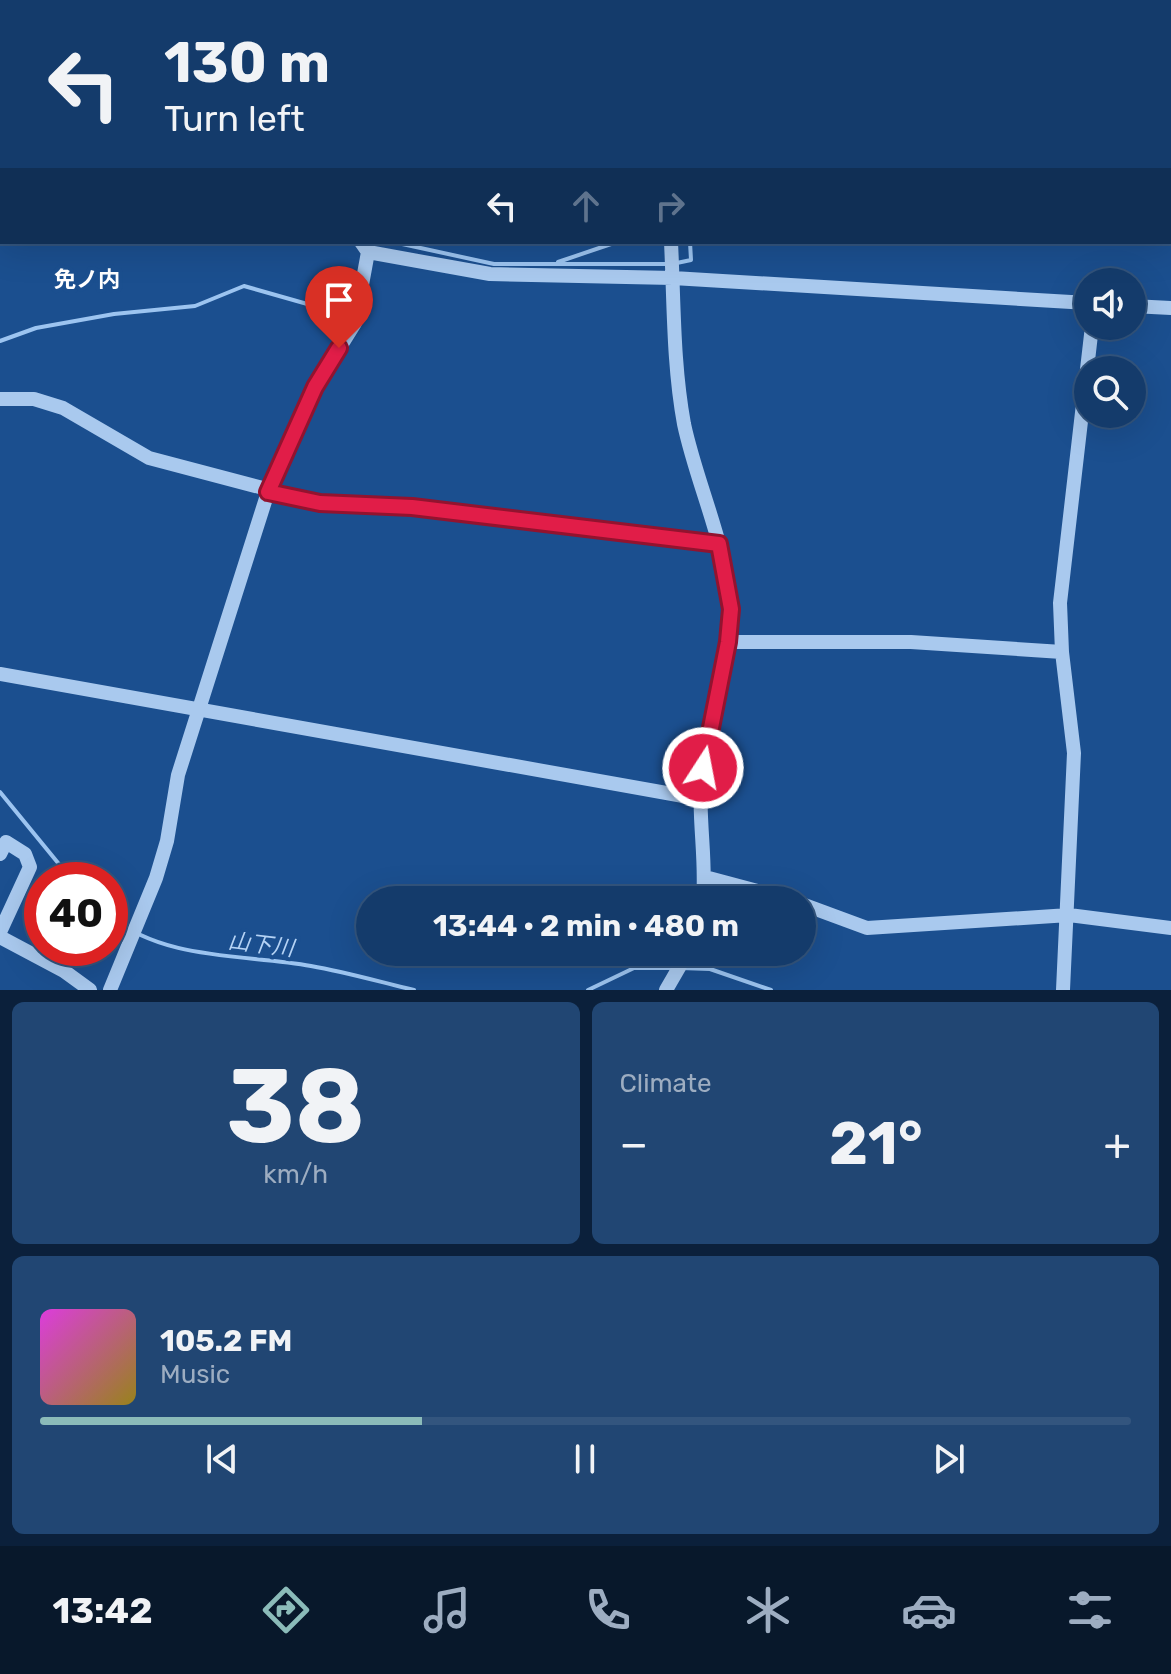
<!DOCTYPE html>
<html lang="en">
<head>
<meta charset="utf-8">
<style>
  body { margin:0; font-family:Rubik,"Noto Sans JP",sans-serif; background:#214673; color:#f1f3f6; height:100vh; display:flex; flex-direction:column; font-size:30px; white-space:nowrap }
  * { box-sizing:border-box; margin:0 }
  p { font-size:26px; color:#9dadc1 }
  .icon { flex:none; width:44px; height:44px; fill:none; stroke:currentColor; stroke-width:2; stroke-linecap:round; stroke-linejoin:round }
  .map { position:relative; height:990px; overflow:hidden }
  .side { display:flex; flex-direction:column; gap:12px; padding:12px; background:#0b203b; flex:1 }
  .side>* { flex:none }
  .hud { position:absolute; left:0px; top:0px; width:1172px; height:244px; box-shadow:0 8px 32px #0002,0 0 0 2px #33557e; background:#143b6b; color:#f1f3f6; overflow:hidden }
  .fabs { position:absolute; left:1074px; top:268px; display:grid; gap:16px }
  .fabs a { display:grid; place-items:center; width:72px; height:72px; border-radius:50%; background:#143b6b; box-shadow:0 8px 32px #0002,0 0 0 2px #33557e; font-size:40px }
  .speed { position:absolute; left:24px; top:862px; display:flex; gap:16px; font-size:40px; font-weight:700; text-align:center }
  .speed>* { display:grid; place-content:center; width:104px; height:104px; border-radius:50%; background:#143b6b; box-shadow:0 8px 32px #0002,0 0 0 2px #33557e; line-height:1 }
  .speed .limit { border:12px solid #d22; background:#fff; color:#111 }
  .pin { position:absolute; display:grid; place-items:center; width:68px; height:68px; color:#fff; margin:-82px -34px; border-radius:50% 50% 50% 0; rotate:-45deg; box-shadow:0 0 8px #0007 }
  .pin .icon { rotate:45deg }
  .me { position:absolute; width:88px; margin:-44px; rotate:11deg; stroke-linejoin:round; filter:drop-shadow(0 0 6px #0008) }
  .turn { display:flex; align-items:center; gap:28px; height:168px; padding:0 32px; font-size:36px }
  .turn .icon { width:104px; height:104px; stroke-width:2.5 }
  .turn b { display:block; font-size:56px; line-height:68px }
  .lanes { display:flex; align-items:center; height:76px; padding:0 32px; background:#0003; justify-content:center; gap:40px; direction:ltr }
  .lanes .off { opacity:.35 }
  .big { font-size:60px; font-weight:700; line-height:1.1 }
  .side .tile { flex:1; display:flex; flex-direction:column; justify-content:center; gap:12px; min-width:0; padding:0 28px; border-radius:12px; background:#214673 }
  .side .dial { align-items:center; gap:0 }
  .dial b { font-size:104px; line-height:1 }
  .song { display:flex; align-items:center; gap:24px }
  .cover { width:96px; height:96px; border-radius:12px; background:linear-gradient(135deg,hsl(300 70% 55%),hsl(50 70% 35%)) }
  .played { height:8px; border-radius:4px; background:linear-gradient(90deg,#8bbbb9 35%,#33557e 35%) }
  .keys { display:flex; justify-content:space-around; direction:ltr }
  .heat { display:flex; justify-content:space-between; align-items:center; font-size:44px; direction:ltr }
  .side .tiles { flex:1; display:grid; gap:12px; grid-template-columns:1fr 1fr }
  .tile:last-child { grid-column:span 2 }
  .trip { position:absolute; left:356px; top:886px; width:460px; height:80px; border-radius:40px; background:#143b6b; box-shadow:0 8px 32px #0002,0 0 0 2px #33557e; font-weight:700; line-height:80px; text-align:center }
  .tabs { display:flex; height:128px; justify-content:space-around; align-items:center; background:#08182b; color:#9dadc1 }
  .tabs .icon { width:56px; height:56px }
  .tabs .on { color:#8bbbb9 }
  .tabs b { font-size:36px; color:#f1f3f6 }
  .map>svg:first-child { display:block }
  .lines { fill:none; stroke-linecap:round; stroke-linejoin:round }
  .stream { stroke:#9cc4f0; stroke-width:4 }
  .minor { stroke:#a9c9ee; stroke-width:14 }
  .highway { stroke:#fff; stroke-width:24 }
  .route-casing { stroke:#92132f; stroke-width:20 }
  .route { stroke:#e11d48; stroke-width:14 }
  .labels { text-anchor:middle; stroke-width:8; stroke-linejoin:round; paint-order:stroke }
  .neighbourhood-label { font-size:22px; font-weight:bold; fill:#fff; stroke:#1b4f8f }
  .water-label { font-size:22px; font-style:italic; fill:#b5d3f5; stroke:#1b4f8f }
</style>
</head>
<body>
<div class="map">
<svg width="1171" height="990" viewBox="0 0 1171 990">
  <rect width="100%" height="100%" fill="#1b4f8f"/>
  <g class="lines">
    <path class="stream" d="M813 2 815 0
      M1170 99H1171
      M393 242 494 264H672L691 260 690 242
      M558 262 617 242
      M0 341 36 328 114 314 195 306 244 286 346 315 357 277
      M0 792 72 880
      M110 916C165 961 245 954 311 966 346 972 380 982 414 990
      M681 968 710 969 771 990
      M588 990 634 968H673"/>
    <path class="minor" d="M647 2V0
      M0 166 2 167
      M361 242 368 252 490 274 673 278 1088 303
      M671 242C674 302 673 364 684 424 697 485 726 543 730 606 734 659 711 715 703 767 696 811 707 856 703 900
      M1132 306 1171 308
      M0 399H34L63 408 149 458 320 503 412 507 719 544
      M728 642H911L1062 652
      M0 674 700 799
      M0 854 6 842 25 854 30 867 0 932
      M705 877 791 900
      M802 904 867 928 1069 915 1171 928
      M0 937 64 971 90 990
      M607 960 626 952
      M110 990 156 878 167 841 178 775 268 492 315 387 355 323 368 252
      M666 990 688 952
      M1063 990 1074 753 1062 652 1060 603 1092 326"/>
    <path class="highway" d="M1027 0 1041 2
      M1170 20H1171"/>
  </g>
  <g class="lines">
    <g class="route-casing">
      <path id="route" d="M339 348 315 387 268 492 320 503 412 507 719 544 731 609 728 642 703 768"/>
    </g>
    <use href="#route" class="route"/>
  </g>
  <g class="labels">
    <g class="neighbourhood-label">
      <text x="87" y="287">免ノ内</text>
    </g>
    <g class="water-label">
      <text transform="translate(261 944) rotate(7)" y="8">山下川</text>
    </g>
  </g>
</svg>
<div class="fabs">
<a><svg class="icon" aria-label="sound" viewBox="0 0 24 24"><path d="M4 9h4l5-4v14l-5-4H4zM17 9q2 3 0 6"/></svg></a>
<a><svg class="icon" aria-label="search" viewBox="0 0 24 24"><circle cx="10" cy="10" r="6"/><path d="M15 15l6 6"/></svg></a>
</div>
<div class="speed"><div class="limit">40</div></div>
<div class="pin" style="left:339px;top:348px;background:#d93025"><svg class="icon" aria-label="arrive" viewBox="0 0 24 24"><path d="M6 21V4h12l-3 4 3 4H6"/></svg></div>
<svg class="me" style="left:703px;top:768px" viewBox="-20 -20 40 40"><circle r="17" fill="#e11d48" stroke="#fff" stroke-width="3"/><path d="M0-11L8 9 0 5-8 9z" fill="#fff"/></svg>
<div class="trip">13:44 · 2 min · 480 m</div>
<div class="hud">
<div class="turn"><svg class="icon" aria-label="left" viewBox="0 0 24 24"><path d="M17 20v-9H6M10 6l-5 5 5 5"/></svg><div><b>130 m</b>Turn left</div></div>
<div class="lanes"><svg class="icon" aria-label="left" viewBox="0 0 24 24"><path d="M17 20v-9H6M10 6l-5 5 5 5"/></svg><svg class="icon off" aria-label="ahead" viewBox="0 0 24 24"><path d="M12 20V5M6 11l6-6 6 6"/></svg><svg class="icon off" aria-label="right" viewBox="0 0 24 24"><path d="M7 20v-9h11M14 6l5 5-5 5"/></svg></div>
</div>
</div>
<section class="side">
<div class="tiles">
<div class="tile dial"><b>38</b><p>km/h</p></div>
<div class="tile"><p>Climate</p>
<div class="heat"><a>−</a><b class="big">21°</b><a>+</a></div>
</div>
<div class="tile">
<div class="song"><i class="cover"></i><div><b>105.2 FM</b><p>Music</p></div></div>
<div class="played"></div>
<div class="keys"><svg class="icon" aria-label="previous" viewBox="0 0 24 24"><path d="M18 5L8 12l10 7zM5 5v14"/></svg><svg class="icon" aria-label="pause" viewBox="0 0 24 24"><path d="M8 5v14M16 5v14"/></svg><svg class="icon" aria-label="next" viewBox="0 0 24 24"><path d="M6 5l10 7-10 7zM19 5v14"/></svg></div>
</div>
</div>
</section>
<nav class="tabs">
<b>13:42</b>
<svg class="icon on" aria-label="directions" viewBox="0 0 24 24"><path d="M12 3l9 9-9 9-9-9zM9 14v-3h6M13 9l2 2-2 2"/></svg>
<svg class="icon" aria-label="music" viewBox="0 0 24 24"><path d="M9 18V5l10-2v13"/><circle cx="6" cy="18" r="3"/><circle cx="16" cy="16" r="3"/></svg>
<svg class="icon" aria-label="phone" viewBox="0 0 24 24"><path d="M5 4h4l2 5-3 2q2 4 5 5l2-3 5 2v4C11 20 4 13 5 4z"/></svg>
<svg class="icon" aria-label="climate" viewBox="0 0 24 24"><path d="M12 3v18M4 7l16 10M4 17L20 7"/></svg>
<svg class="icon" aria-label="car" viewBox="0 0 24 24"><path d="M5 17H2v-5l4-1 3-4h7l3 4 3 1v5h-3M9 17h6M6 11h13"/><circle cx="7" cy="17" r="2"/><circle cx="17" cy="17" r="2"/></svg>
<svg class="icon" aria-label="filters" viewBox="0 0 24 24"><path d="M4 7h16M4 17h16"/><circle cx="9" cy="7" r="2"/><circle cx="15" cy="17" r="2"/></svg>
</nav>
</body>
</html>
